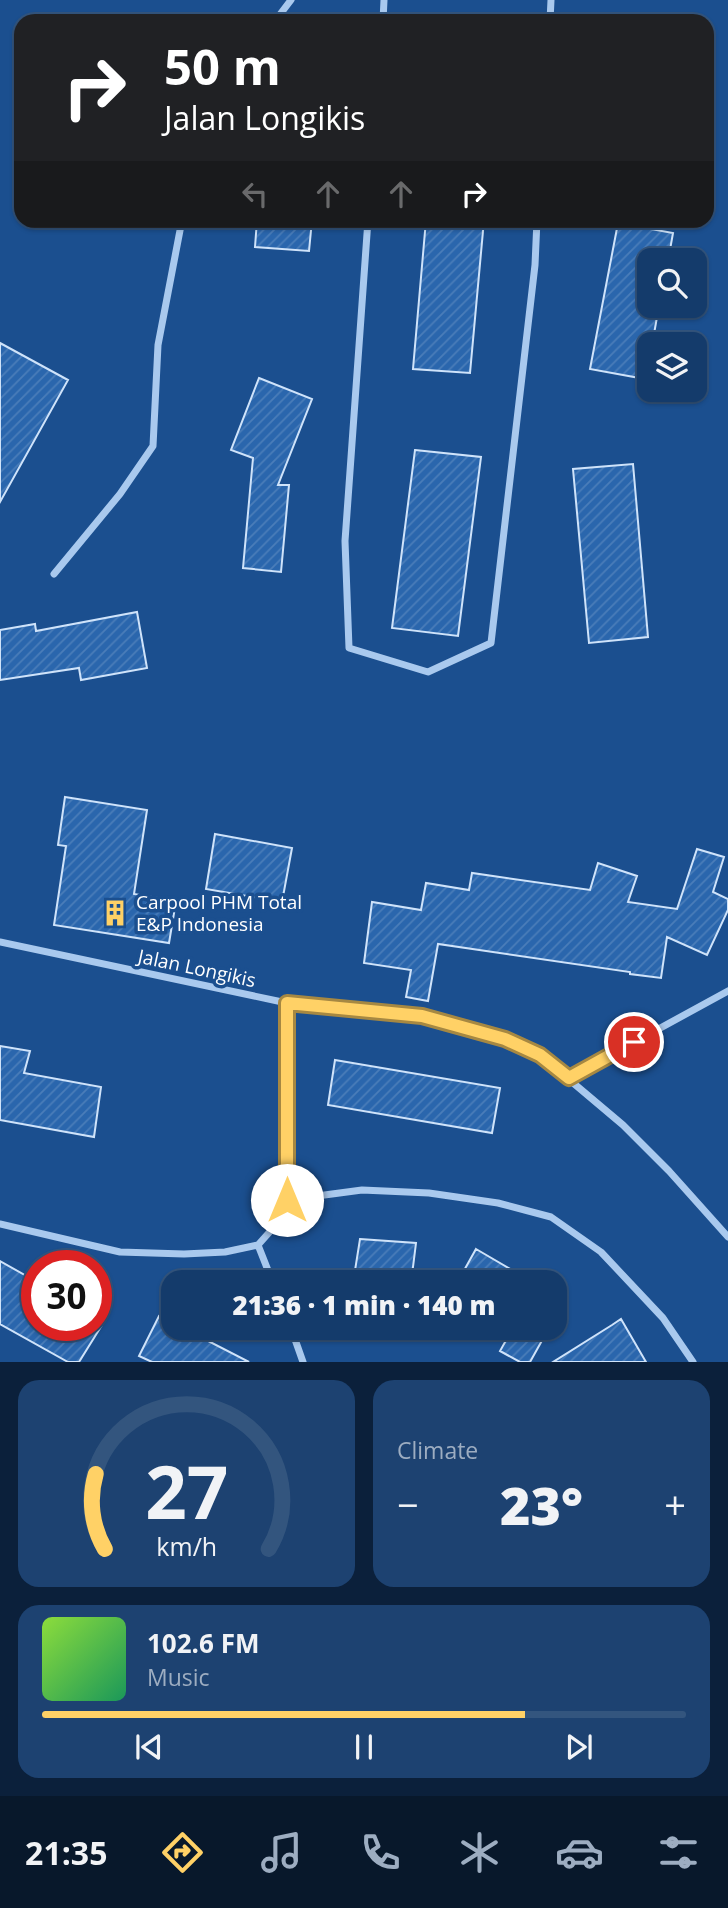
<!DOCTYPE html>
<html lang="en">
<head>
<meta charset="utf-8">
<style>
  body { margin:0; font-family:"Open Sans",sans-serif; background:#1d4271; color:#f1f3f6; height:100vh; display:flex; flex-direction:column; font-size:26px; white-space:nowrap }
  * { box-sizing:border-box; margin:0 }
  p { font-size:23px; color:#9dadc1 }
  .icon { flex:none; width:38px; height:38px; fill:none; stroke:currentColor; stroke-width:2; stroke-linecap:round; stroke-linejoin:round }
  .map { position:relative; height:1362px; overflow:hidden }
  .side { display:flex; flex-direction:column; gap:18px; padding:18px; background:#0b203b; flex:1 }
  .side>* { flex:none }
  .banner { position:absolute; left:14px; top:14px; width:700px; height:214px; border-radius:21px; box-shadow:0 2px 5px #0004,0 0 0 2px #33557e; background:#202124; color:#fff; overflow:hidden }
  .tools { position:absolute; left:637px; top:248px; display:grid; gap:14px }
  .tools a { display:grid; place-items:center; width:70px; height:70px; border-radius:14px; background:#143b6b; box-shadow:0 2px 5px #0004,0 0 0 2px #33557e; font-size:35px }
  .speed { position:absolute; left:21px; top:1250px; display:flex; gap:14px; font-size:35px; font-weight:700; text-align:center }
  .speed>* { display:grid; place-content:center; width:91px; height:91px; border-radius:50%; background:#143b6b; box-shadow:0 2px 5px #0004,0 0 0 2px #33557e; line-height:1 }
  .speed .limit { border:10px solid #d22; background:#fff; color:#111 }
  .pin { position:absolute; display:grid; place-items:center; width:60px; height:60px; color:#fff; margin:-30px; border:4px solid #fff; border-radius:50%; box-shadow:0 2px 7px #0007 }
  .me { position:absolute; width:77px; margin:-38px; rotate:0deg; stroke-linejoin:round; filter:drop-shadow(0 0 5px #0008) }
  .turn { display:flex; align-items:center; gap:24px; height:147px; padding:0 35px; font-size:32px }
  .turn .icon { width:91px; height:91px; stroke-width:2.5 }
  .turn b { display:block; font-size:49px; line-height:60px }
  .lanes { display:flex; align-items:center; height:66px; padding:0 35px; background:#0003; justify-content:center; gap:35px; direction:ltr }
  .lanes .off { opacity:.35 }
  .big { font-size:52px; font-weight:800; line-height:1.1 }
  .side .tile { flex:1; display:flex; flex-direction:column; justify-content:center; gap:10px; min-width:0; padding:0 24px; border-radius:21px; background:#1d4271 }
  .side .dial { align-items:center; gap:0 }
  .dial svg { height:182px; overflow:visible; fill:none; stroke:#33557e; stroke-width:7; stroke-linecap:round; text-anchor:middle }
  .dial text { fill:#f1f3f6; stroke:none }
  .song { display:flex; align-items:center; gap:21px }
  .cover { width:84px; height:84px; border-radius:10px; background:linear-gradient(135deg,hsl(90 70% 55%),hsl(150 70% 35%)) }
  .played { height:7px; border-radius:4px; background:linear-gradient(90deg,#ffd166 75%,#33557e 75%) }
  .keys { display:flex; justify-content:space-around; direction:ltr }
  .heat { display:flex; justify-content:space-between; align-items:center; font-size:38px; direction:ltr }
  .side .tiles { flex:1; display:grid; gap:18px; grid-template-columns:1fr 1fr }
  .tile:last-child { grid-column:span 2 }
  .trip { position:absolute; left:161px; top:1270px; width:406px; height:70px; border-radius:21px; background:#143b6b; box-shadow:0 2px 5px #0004,0 0 0 2px #33557e; font-weight:800; line-height:70px; text-align:center }
  .tabs { display:flex; height:112px; justify-content:space-around; align-items:center; background:#08182b; color:#9dadc1 }
  .tabs .icon { width:49px; height:49px }
  .tabs .current { color:#ffd166 }
  .tabs b { font-size:32px; color:#f1f3f6 }
  .map>svg:first-child { display:block }
  .building { fill:url(#building-hatch); stroke:#cfe3fa; stroke-width:2 }
  .lines { fill:none; stroke-linecap:round; stroke-linejoin:round }
  .minor { stroke:#a9c9ee; stroke-width:7 }
  .route-casing { stroke:#a68842; stroke-width:18 }
  .route { stroke:#ffd166; stroke-width:12 }
  .labels { text-anchor:middle; stroke-width:7; stroke-linejoin:round; paint-order:stroke }
  .poi-label { font-size:19px; fill:#fff; stroke:#1b4f8f; text-anchor:start }
  .street-label { font-size:19px; fill:#fff; stroke:#1b4f8f }
</style>
</head>
<body>
<div class="map">
<svg width="728" height="1362" viewBox="0 0 728 1362">
  <defs>
    <pattern id="building-hatch" width="6" height="6" patternUnits="userSpaceOnUse" patternTransform="scale(1.75)"><rect width="6" height="6" fill="#2a66ad"/><path d="M-1 1l2-2M0 6l6-6M5 7l2-2" fill="none" stroke="#4a7db9"/></pattern>
  </defs>
  <rect width="100%" height="100%" fill="#1b4f8f"/>
  <path class="building" d="M257 220H312L309 251 255 247Z
    M426 220H484L470 373 413 369Z
    M618 223 673 233 668 261H649V306H659L652 345H649L645 379 590 369Z
    M0 343 68 380 0 502Z
    M259 378 312 399 278 485H289L281 572 243 568 253 458 231 450Z
    M415 450 481 457 458 636 392 628Z
    M633 464 648 637 589 643 573 469Z
    M137 612 147 668 81 680 79 668 0 680V630L35 624 36 631Z
    M65 797 147 810 134 894 176 901 169 943 54 925 66 846 58 845Z
    M215 834 292 848 282 902 206 889Z
    M697 849 724 857 713 892 728 899V910L707 955 667 937 661 978 630 974V972L438 944 428 1001 406 997 411 970 364 963 372 902 421 910 426 883 469 890 472 873 590 890 598 863 637 876 628 902 677 909Z
    M0 1046 30 1051 24 1073 101 1087 94 1137 0 1120Z
    M335 1060 500 1088 492 1133 328 1105Z
    M360 1239 416 1243 411 1283H353Z
    M476 1249 534 1283H457Z
    M0 1261 37 1282V1325H102L79 1362H68L0 1324Z
    M159 1316 173 1323V1328H183L249 1362H152L139 1356Z
    M621 1319 646 1362H553L612 1325Z
    M513 1328H549L530 1362H520L500 1351Z"/>
  <g class="lines">
    <path class="minor" d="M275 21 291 0
      M383 21 384 0
      M550 21 551 0
      M368 220 345 541 349 648 428 672 491 643 535 265 537 220
      M54 574 120 494 153 446 158 345 182 220
      M0 942 287 1003 422 1016 505 1039 540 1055 623 1125 669 1171 728 1237
      M569 1078 728 991
      M287 1200 362 1190 429 1193 498 1203 551 1217 601 1252 663 1318 693 1362
      M0 1224 120 1252 184 1254 225 1252 258 1245 274 1227 287 1200V1003
      M258 1245 273 1283
      M291 1328 303 1362"/>
  </g>
  <g class="lines">
    <g class="route-casing">
      <path id="route" d="M287 1200V1003L422 1016 505 1039 540 1055 569 1078 634 1042"/>
    </g>
    <use href="#route" class="route"/>
  </g>
  <defs>
    <g id="building-bare" transform="scale(2.1)"><path d="M-4-6H4V6H1V3H-1V6H-4ZM-2.5-4.3h1.7v1.8h-1.7ZM.8-4.3h1.7v1.8H.8ZM-2.5-1h1.7V.8h-1.7ZM.8-1h1.7V.8H.8Z" fill="#ffd166" stroke="#1b4f8f" stroke-width="2.5" paint-order="stroke"/></g>
  </defs>
  <g fill-rule="evenodd">
    <use href="#building-bare" x="115" y="913"/>
  </g>
  <g class="labels">
    <g class="poi-label">
      <text x="136" y="909">Carpool PHM Total<tspan x="136" dy="22">E&amp;P Indonesia</tspan></text>
    </g>
    <g class="street-label">
      <text transform="translate(197 968) rotate(12)" y="7">Jalan Longikis</text>
    </g>
  </g>
</svg>
<div class="tools">
<a><svg class="icon" aria-label="search" viewBox="0 0 24 24"><circle cx="10" cy="10" r="6"/><path d="M15 15l6 6"/></svg></a>
<a><svg class="icon" aria-label="layers" viewBox="0 0 24 24"><path d="M12 4l9 5-9 5-9-5zM3 14l9 5 9-5"/></svg></a>
</div>
<div class="speed"><div class="limit">30</div></div>
<div class="pin" style="left:634px;top:1042px;background:#d93025"><svg class="icon" aria-label="arrive" viewBox="0 0 24 24"><path d="M6 21V4h12l-3 4 3 4H6"/></svg></div>
<svg class="me" style="left:287px;top:1200px" viewBox="-20 -20 40 40"><circle r="19" fill="#fff"/><path d="M0-13L10 11 0 6-10 11z" fill="#ffd166"/></svg>
<div class="trip">21:36 · 1 min · 140 m</div>
<div class="banner">
<div class="turn"><svg class="icon" aria-label="right" viewBox="0 0 24 24"><path d="M7 20v-9h11M14 6l5 5-5 5"/></svg><div><b>50 m</b>Jalan Longikis</div></div>
<div class="lanes"><svg class="icon off" aria-label="left" viewBox="0 0 24 24"><path d="M17 20v-9H6M10 6l-5 5 5 5"/></svg><svg class="icon off" aria-label="ahead" viewBox="0 0 24 24"><path d="M12 20V5M6 11l6-6 6 6"/></svg><svg class="icon off" aria-label="ahead" viewBox="0 0 24 24"><path d="M12 20V5M6 11l6-6 6 6"/></svg><svg class="icon" aria-label="right" viewBox="0 0 24 24"><path d="M7 20v-9h11M14 6l5 5-5 5"/></svg></div>
</div>
</div>
<section class="side">
<div class="tiles">
<div class="tile dial"><svg viewBox="0 0 100 80">
<path d="M14 69A42 42 0 1 1 86 69"/>
<path d="M14 69A42 42 0 0 1 10 36" stroke="#ffd166"/>
<text x="50" y="56" font-size="32" font-weight="700">27</text>
<text x="50" y="72" font-size="11">km/h</text>
</svg></div>
<div class="tile"><p>Climate</p>
<div class="heat"><a>−</a><b class="big">23°</b><a>+</a></div>
</div>
<div class="tile">
<div class="song"><i class="cover"></i><div><b>102.6 FM</b><p>Music</p></div></div>
<div class="played"></div>
<div class="keys"><svg class="icon" aria-label="previous" viewBox="0 0 24 24"><path d="M18 5L8 12l10 7zM5 5v14"/></svg><svg class="icon" aria-label="pause" viewBox="0 0 24 24"><path d="M8 5v14M16 5v14"/></svg><svg class="icon" aria-label="next" viewBox="0 0 24 24"><path d="M6 5l10 7-10 7zM19 5v14"/></svg></div>
</div>
</div>
</section>
<nav class="tabs">
<b>21:35</b>
<svg class="icon current" aria-label="directions" viewBox="0 0 24 24"><path d="M12 3l9 9-9 9-9-9zM9 14v-3h6M13 9l2 2-2 2"/></svg>
<svg class="icon" aria-label="music" viewBox="0 0 24 24"><path d="M9 18V5l10-2v13"/><circle cx="6" cy="18" r="3"/><circle cx="16" cy="16" r="3"/></svg>
<svg class="icon" aria-label="phone" viewBox="0 0 24 24"><path d="M5 4h4l2 5-3 2q2 4 5 5l2-3 5 2v4C11 20 4 13 5 4z"/></svg>
<svg class="icon" aria-label="climate" viewBox="0 0 24 24"><path d="M12 3v18M4 7l16 10M4 17L20 7"/></svg>
<svg class="icon" aria-label="car" viewBox="0 0 24 24"><path d="M5 17H2v-5l4-1 3-4h7l3 4 3 1v5h-3M9 17h6M6 11h13"/><circle cx="7" cy="17" r="2"/><circle cx="17" cy="17" r="2"/></svg>
<svg class="icon" aria-label="filters" viewBox="0 0 24 24"><path d="M4 7h16M4 17h16"/><circle cx="9" cy="7" r="2"/><circle cx="15" cy="17" r="2"/></svg>
</nav>
</body>
</html>
